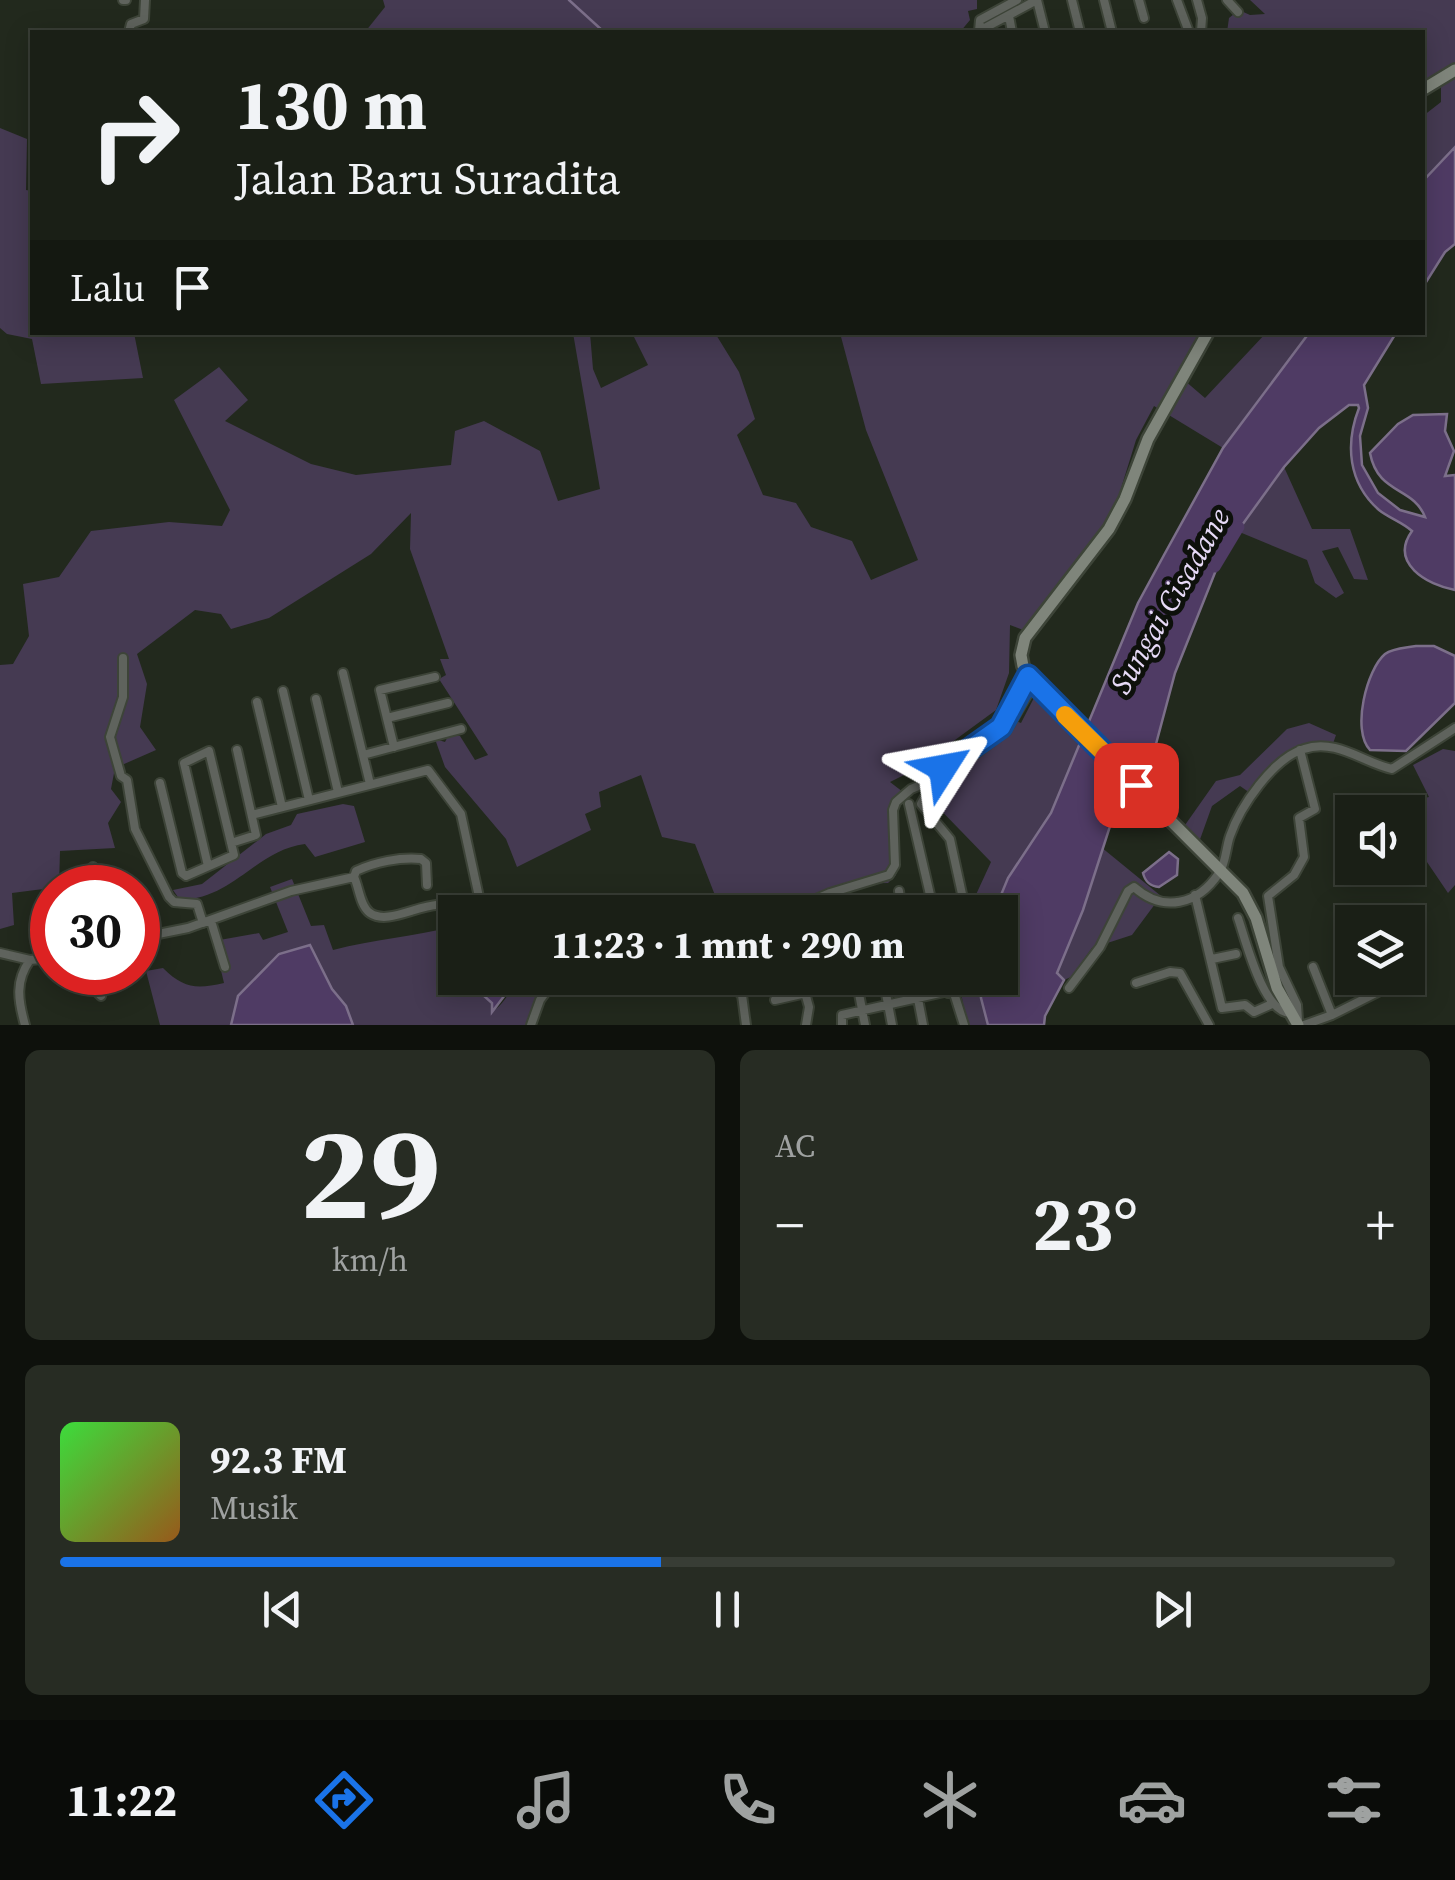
<!DOCTYPE html>
<html lang="id">
<head>
<meta charset="utf-8">
<style>
  body { margin:0; font-family:"Source Serif 4",serif; background:#272c23; color:#f1f3f6; height:100vh; display:flex; flex-direction:column; font-size:38px; white-space:nowrap }
  * { box-sizing:border-box; margin:0 }
  p { font-size:32px; color:#9fa2a1 }
  .icon { flex:none; width:55px; height:55px; fill:none; stroke:currentColor; stroke-width:2; stroke-linecap:round; stroke-linejoin:round }
  .map { position:relative; height:1025px; overflow:hidden }
  .side { display:flex; flex-direction:column; gap:25px; padding:25px; background:#0e110c; flex:1 }
  .side>* { flex:none }
  .banner { position:absolute; left:30px; top:30px; width:1395px; height:305px; border-radius:0px; box-shadow:0 5px 25px #0003,0 0 0 2px #383d35; background:#1a1f16; color:#f1f3f6; overflow:hidden }
  .tools { position:absolute; left:1335px; top:795px; display:grid; gap:20px }
  .tools a { display:grid; place-items:center; width:90px; height:90px; border-radius:0px; background:#1a1f16; box-shadow:0 5px 25px #0003,0 0 0 2px #383d35; font-size:50px }
  .speed { position:absolute; left:30px; top:865px; display:flex; gap:20px; font-size:50px; font-weight:700; text-align:center }
  .speed>* { display:grid; place-content:center; width:130px; height:130px; border-radius:50%; background:#1a1f16; box-shadow:0 5px 25px #0003,0 0 0 2px #383d35; line-height:1 }
  .speed .limit { border:15px solid #d22; background:#fff; color:#111 }
  .pin { position:absolute; display:grid; place-items:center; width:85px; height:85px; color:#fff; margin:-42px; border-radius:20px; box-shadow:0 5px 15px #0006 }
  .me { position:absolute; width:110px; margin:-55px; rotate:56deg; stroke-linejoin:round; filter:drop-shadow(0 0 8px #0008) }
  .turn { display:flex; align-items:center; gap:35px; height:210px; padding:0 40px; font-size:45px }
  .turn .icon { width:130px; height:130px; stroke-width:2.5 }
  .turn b { display:block; font-size:70px; line-height:85px }
  .then { display:flex; align-items:center; height:95px; padding:0 40px; background:#0003; gap:20px; font-size:38px }
  .big { font-size:75px; font-weight:700; line-height:1.1 }
  .side .tile { flex:1; display:flex; flex-direction:column; justify-content:center; gap:15px; min-width:0; padding:0 35px; border-radius:15px; background:#272c23 }
  .side .dial { align-items:center; gap:0 }
  .dial b { font-size:130px; line-height:1 }
  .song { display:flex; align-items:center; gap:30px }
  .cover { width:120px; height:120px; border-radius:15px; background:linear-gradient(135deg,hsl(120 70% 55%),hsl(30 70% 35%)) }
  .played { height:10px; border-radius:5px; background:linear-gradient(90deg,#1a73e8 45%,#383d35 45%) }
  .keys { display:flex; justify-content:space-around; direction:ltr }
  .heat { display:flex; justify-content:space-between; align-items:center; font-size:55px; direction:ltr }
  .side .tiles { flex:1; display:grid; gap:25px; grid-template-columns:1fr 1fr }
  .tile:last-child { grid-column:span 2 }
  .trip { position:absolute; left:438px; top:895px; width:580px; height:100px; border-radius:0px; background:#1a1f16; box-shadow:0 5px 25px #0003,0 0 0 2px #383d35; font-weight:700; line-height:100px; text-align:center }
  .menu { display:flex; height:160px; justify-content:space-around; align-items:center; background:#0a0c09; color:#9fa2a1 }
  .menu .icon { width:70px; height:70px }
  .menu .active { color:#1a73e8 }
  .menu b { font-size:45px; color:#f1f3f6 }
  .map>svg:first-child { display:block }
  .green { fill:#453a52 }
  .water { fill:#4f3b64; stroke:#7c6f8a; stroke-width:2.5 }
  .lines { fill:none; stroke-linecap:round; stroke-linejoin:round }
  .stream { stroke:#7c6f8a; stroke-width:2.5 }
  .river { stroke:#4f3b64; stroke-width:11 }
  .minor-casing { stroke:#3d4438; stroke-width:12 }
  .secondary-casing { stroke:#3d4438; stroke-width:16 }
  .minor { stroke:#5f635d; stroke-width:8 }
  .secondary { stroke:#7f857b; stroke-width:11 }
  .route-casing { stroke:#114b97; stroke-width:25 }
  .route { stroke:#1a73e8; stroke-width:18 }
  .slow { stroke:#f59e0b; stroke-width:18 }
  .labels { text-anchor:middle; stroke-width:10; stroke-linejoin:round; paint-order:stroke }
  .water-label { font-size:30px; font-style:italic; fill:#e7daf7; stroke:#0d100b }
</style>
</head>
<body>
<div class="map">
<svg width="1455" height="1025" viewBox="0 0 1455 1025">
  <rect width="100%" height="100%" fill="#22291d"/>
  <path class="green" d="M383 0H977V9L968 11 970 20 960 32H365L385 7Z
    M1250 0H1455V147L1423 181V116L1441 102V77L1423 84 1422 32H1227L1229 18 1239 10 1250 15 1265 14Z
    M0 128 27 139 26 190 32 191V332L134 333 143 378 41 384 32 339 7 334 0 328Z
    M573 333H590L593 369 601 388 648 365 632 333H715L739 372 755 419 737 435 763 495 796 503 811 527 852 541 871 580 918 560 866 430 840 333H1201L1177 374 1205 398 1266 333H1310L1223 448 1154 406 1136 440 1105 540 1031 633 1010 625 1009 673 996 710 914 770 890 782 903 792 894 805 897 867 896 875 888 883 852 884 782 912H755L747 898 718 903 695 844 662 837 641 775 599 792 601 807 585 814 591 830 517 867 506 839 445 767 435 739 445 742 448 736H460L475 760 488 755 439 679 446 675 440 659H449L410 549 411 513 371 554 269 618 231 629 221 614 195 610 137 654 147 684 140 727 156 750 115 768 111 789 121 802 108 823 115 848 60 851 59 887 12 893 14 925 0 929V665L13 664 29 636 23 584 59 577 91 531 169 522 222 526 230 510 174 400 219 367 248 400 225 421 311 464 356 475 451 465 455 431 484 421 540 451 558 501 600 489Z
    M1284 467 1312 529H1350L1368 580 1354 579 1338 547 1322 551 1344 593 1336 598 1315 583 1307 560 1237 531Z
    M1037 692 1085 734 1051 813 1008 878 994 912H968L991 862 929 798C955 769 989 750 1016 721L1021 723Z
    M1309 723 1336 735 1330 752 1301 746 1253 795 1240 786 1212 806 1198 845 1178 835 1216 781 1240 775 1287 729Z
    M1443 749 1455 751V885L1448 893 1408 834V812H1393L1388 806 1429 797 1413 765Z
    M343 804 354 806 365 842 315 857 305 844C256 850 234 899 180 900L173 890 202 884 266 834 291 825 297 814Z
    M1101 847 1161 896 1132 935 1092 948 1071 977 1064 980 1057 973 1083 910Z
    M292 879 311 926 324 925 333 950C374 939 414 937 455 926V978H464L492 1003V1011C503 1007 507 992 518 986L516 978H535L536 1025H353L346 1006 332 989 309 945 238 996 231 1025H160L146 971 163 968C184 989 197 989 224 983L214 941 259 933 263 940 288 932 270 887Z
    M959 978H980L981 998 988 1025H966Z"/>
  <path class="water" d="M1455 147V244L1445 252 1423 287V181Z
    M1309 333H1396L1364 385 1368 408 1360 436 1362 465 1378 493 1400 510 1425 517C1413 486 1378 495 1370 453L1398 424 1413 415 1447 414 1445 431 1454 451 1445 476 1455 475V590C1427 585 1389 563 1412 531 1402 522 1389 518 1379 510 1348 483 1345 444 1359 408L1358 405H1349L1319 428 1284 467 1224 550 1175 673 1152 759 1112 820 1083 910 1057 973 1064 980 1045 1016 1044 1025H988L981 998 980 978H1000V912H994L1008 878 1051 813 1138 603 1164 555 1223 448Z
    M1416 646H1434L1455 656V703L1406 751 1370 750C1351 730 1367 669 1385 654 1393 648 1406 648 1416 646Z
    M1169 852 1178 859 1177 875 1159 887C1149 886 1145 881 1143 873Z
    M310 945 332 989 346 1006 353 1025H231L238 996 279 954Z
    M464 978H516L518 986 508 991 492 1012V1003Z"/>
  <g class="lines">
    <path class="stream" d="M569 0 604 32"/>
    <path class="river" d="M1215 567 1239 527"/>
    <g class="minor-casing">
      <path id="minor" d="M123 0H126
        M1017 0 980 20 979 31 1037 0
        M1037 0 1045 32
        M1072 0 1080 32
        M1104 0 1112 32
        M1139 0 1144 18
        M1177 0 1189 32
        M1197 0 1202 18 1201 32
        M1227 0 1238 12
        M1009 16 1012 32
        M129 32 131 24 144 19 145 0
        M123 658V697L110 737 121 776 127 780 135 829 169 897 174 902 197 904 203 923
        M343 673 370 784
        M283 691 309 800
        M316 699 338 792
        M257 702 282 807
        M387 718 448 703
        M394 747 380 690 435 677
        M363 755 461 729
        M160 783 182 873 186 876 234 855 209 751 184 763 208 866
        M909 804 934 912
        M252 815 428 770 461 814 479 897 457 907
        M231 843 256 835 237 750
        M93 867 102 883 109 888
        M354 877 356 871C375 862 400 857 421 859L426 863 427 885
        M899 891 902 912
        M1195 895 1222 1008 1245 1005 1254 1012 1272 1004
        M870 909 871 912
        M786 912 830 893 889 875 895 865 893 810 896 802 911 789 948 774 1006 731 1034 683
        M963 912 962 894 950 839 921 804 928 791 939 782 943 768 1001 727 1028 676
        M1238 918C1246 941 1263 1012 1290 1013
        M211 921 225 967
        M138 938 188 928 291 891 354 877C359 887 360 906 370 913 393 929 436 889 462 912
        M0 953 30 960 52 958
        M1212 959 1236 954
        M1313 967 1332 1015
        M77 972 101 996
        M614 978 649 984 730 985
        M801 978 809 1007 806 1025
        M856 978 865 1025
        M883 978 892 1025
        M914 978 923 1025
        M945 978 948 993
        M955 978 953 990 964 1025
        M1136 983 1170 972 1180 973 1209 1025
        M730 985 742 995 746 1025
        M1069 988 1100 947 1128 891 1134 887C1163 913 1198 905 1219 873 1226 863 1226 847 1230 836 1240 807 1273 758 1304 749 1336 738 1364 763 1392 769L1455 728
        M775 1000 806 993
        M1298 1020 1297 1005 1279 967 1268 896 1294 875 1304 857 1299 818 1315 809 1300 750
        M25 1025C18 1000 15 981 30 960
        M531 1025 540 1000 556 978
        M842 1025V1015L953 990
        M1304 1025 1332 1015 1396 983 1398 978"/>
    </g>
    <g class="secondary-casing">
      <path id="secondary" d="M1422 90 1455 70
        M1208 332 1148 439 1125 499 1109 529 1025 638 1021 655 1023 666 1038 688 1243 893 1256 918 1277 988 1298 1025"/>
    </g>
    <use href="#minor" class="minor"/>
    <use href="#secondary" class="secondary"/>
  </g>
  <g class="lines">
    <g class="route-casing">
      <path id="route" d="M943 768 1001 727 1028 676 1136 785"/>
    </g>
    <use href="#route" class="route"/>
    <path class="slow" d="M1065 715 1105 754"/>
  </g>
  <g class="labels">
    <g class="water-label">
      <text transform="translate(1170 601) rotate(-60)" y="10">Sungai Cisadane</text>
    </g>
  </g>
</svg>
<div class="tools">
<a><svg class="icon" aria-label="sound" viewBox="0 0 24 24"><path d="M4 9h4l5-4v14l-5-4H4zM17 9q2 3 0 6"/></svg></a>
<a><svg class="icon" aria-label="layers" viewBox="0 0 24 24"><path d="M12 4l9 5-9 5-9-5zM3 14l9 5 9-5"/></svg></a>
</div>
<div class="speed"><div class="limit">30</div></div>
<div class="pin" style="left:1136px;top:785px;background:#d93025"><svg class="icon" aria-label="arrive" viewBox="0 0 24 24"><path d="M6 21V4h12l-3 4 3 4H6"/></svg></div>
<svg class="me" style="left:943px;top:768px" viewBox="-20 -20 40 40"><path d="M0-17L14 15 0 8-14 15z" fill="#1a73e8" stroke="#fff" stroke-width="4"/></svg>
<div class="trip">11:23 · 1 mnt · 290 m</div>
<div class="banner">
<div class="turn"><svg class="icon" aria-label="right" viewBox="0 0 24 24"><path d="M7 20v-9h11M14 6l5 5-5 5"/></svg><div><b>130 m</b>Jalan Baru Suradita</div></div>
<div class="then">Lalu<svg class="icon" aria-label="arrive" viewBox="0 0 24 24"><path d="M6 21V4h12l-3 4 3 4H6"/></svg></div>
</div>
</div>
<section class="side">
<div class="tiles">
<div class="tile dial"><b>29</b><p>km/h</p></div>
<div class="tile"><p>AC</p>
<div class="heat"><a>−</a><b class="big">23°</b><a>+</a></div>
</div>
<div class="tile">
<div class="song"><i class="cover"></i><div><b>92.3 FM</b><p>Musik</p></div></div>
<div class="played"></div>
<div class="keys"><svg class="icon" aria-label="previous" viewBox="0 0 24 24"><path d="M18 5L8 12l10 7zM5 5v14"/></svg><svg class="icon" aria-label="pause" viewBox="0 0 24 24"><path d="M8 5v14M16 5v14"/></svg><svg class="icon" aria-label="next" viewBox="0 0 24 24"><path d="M6 5l10 7-10 7zM19 5v14"/></svg></div>
</div>
</div>
</section>
<nav class="menu">
<b>11:22</b>
<svg class="icon active" aria-label="directions" viewBox="0 0 24 24"><path d="M12 3l9 9-9 9-9-9zM9 14v-3h6M13 9l2 2-2 2"/></svg>
<svg class="icon" aria-label="music" viewBox="0 0 24 24"><path d="M9 18V5l10-2v13"/><circle cx="6" cy="18" r="3"/><circle cx="16" cy="16" r="3"/></svg>
<svg class="icon" aria-label="phone" viewBox="0 0 24 24"><path d="M5 4h4l2 5-3 2q2 4 5 5l2-3 5 2v4C11 20 4 13 5 4z"/></svg>
<svg class="icon" aria-label="climate" viewBox="0 0 24 24"><path d="M12 3v18M4 7l16 10M4 17L20 7"/></svg>
<svg class="icon" aria-label="car" viewBox="0 0 24 24"><path d="M5 17H2v-5l4-1 3-4h7l3 4 3 1v5h-3M9 17h6M6 11h13"/><circle cx="7" cy="17" r="2"/><circle cx="17" cy="17" r="2"/></svg>
<svg class="icon" aria-label="filters" viewBox="0 0 24 24"><path d="M4 7h16M4 17h16"/><circle cx="9" cy="7" r="2"/><circle cx="15" cy="17" r="2"/></svg>
</nav>
</body>
</html>
